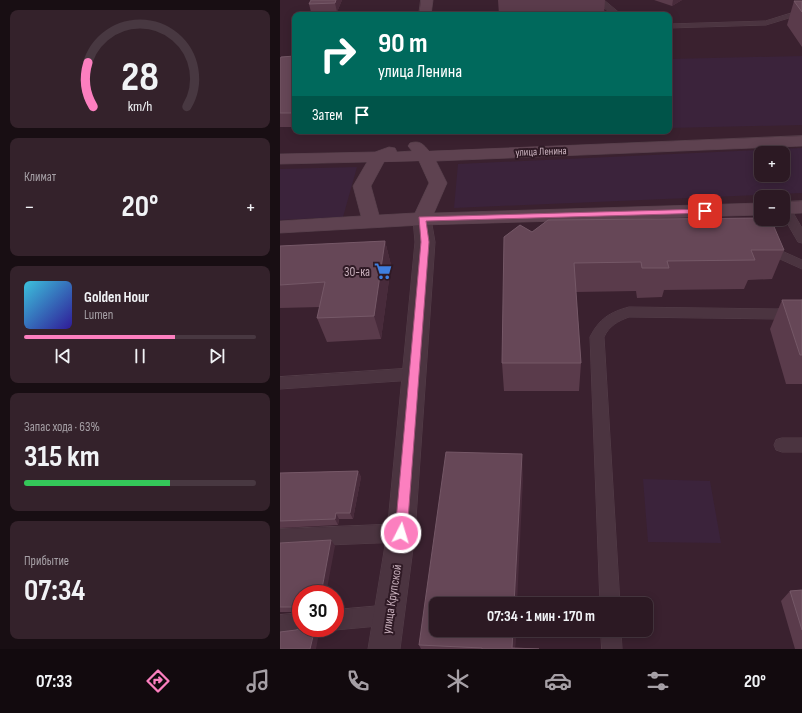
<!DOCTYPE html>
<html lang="ru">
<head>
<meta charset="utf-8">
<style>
  body { margin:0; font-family:"Sofia Sans Condensed",sans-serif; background:#34222b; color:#f1f3f6; height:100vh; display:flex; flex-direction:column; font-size:15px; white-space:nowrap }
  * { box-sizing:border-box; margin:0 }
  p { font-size:13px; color:#a6a0a6 }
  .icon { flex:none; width:22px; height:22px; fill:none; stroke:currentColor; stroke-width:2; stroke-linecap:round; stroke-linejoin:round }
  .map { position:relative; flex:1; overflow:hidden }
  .drawer { display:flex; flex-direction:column; gap:10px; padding:10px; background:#180e13; width:280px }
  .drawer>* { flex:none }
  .hud { position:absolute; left:12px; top:12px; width:380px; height:122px; border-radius:8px; box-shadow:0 2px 10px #0003,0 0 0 1px #483841; background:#00695c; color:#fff; overflow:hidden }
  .fabs { position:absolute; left:474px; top:146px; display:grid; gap:8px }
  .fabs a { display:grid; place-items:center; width:36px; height:36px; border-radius:8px; background:#2c1923; box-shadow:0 2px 10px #0003,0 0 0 1px #483841; font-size:20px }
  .speed { position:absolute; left:12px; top:585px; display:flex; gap:8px; font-size:20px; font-weight:700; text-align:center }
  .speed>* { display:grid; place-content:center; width:52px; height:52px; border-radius:50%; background:#2c1923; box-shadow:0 2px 10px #0003,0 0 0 1px #483841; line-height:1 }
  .speed .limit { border:6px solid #d22; background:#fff; color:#111 }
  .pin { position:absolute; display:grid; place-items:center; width:34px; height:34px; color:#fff; margin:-17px; border-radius:8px; box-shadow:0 2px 6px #0006 }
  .me { position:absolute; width:44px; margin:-22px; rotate:5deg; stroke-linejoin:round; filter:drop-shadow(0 0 3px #0008) }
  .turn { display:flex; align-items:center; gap:14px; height:84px; padding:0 20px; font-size:18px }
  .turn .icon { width:52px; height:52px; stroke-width:2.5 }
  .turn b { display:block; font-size:28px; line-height:34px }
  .then { display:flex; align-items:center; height:38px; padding:0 20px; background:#0003; gap:8px; font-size:15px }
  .big { font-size:30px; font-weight:700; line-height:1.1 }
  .drawer .tile { flex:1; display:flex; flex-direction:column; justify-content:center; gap:6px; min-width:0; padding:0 14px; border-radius:8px; background:#34222b }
  .drawer .dial { align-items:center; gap:0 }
  .dial svg { height:104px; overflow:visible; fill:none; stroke:#483841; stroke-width:7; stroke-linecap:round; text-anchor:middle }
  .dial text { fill:#f1f3f6; stroke:none }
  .song { display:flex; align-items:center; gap:12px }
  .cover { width:48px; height:48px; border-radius:6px; background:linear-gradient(135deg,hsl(190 70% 55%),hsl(250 70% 35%)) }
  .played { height:4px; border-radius:2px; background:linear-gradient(90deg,#fc7fbf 65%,#483841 65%) }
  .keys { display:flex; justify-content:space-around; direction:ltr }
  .heat { display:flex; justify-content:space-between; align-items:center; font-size:22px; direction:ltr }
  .charge { height:6px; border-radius:3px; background:linear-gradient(90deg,#34c759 63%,#483841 0) }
  .trip { position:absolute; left:149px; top:597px; width:224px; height:40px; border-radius:8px; background:#2c1923; box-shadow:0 2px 10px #0003,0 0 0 1px #483841; font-weight:700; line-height:40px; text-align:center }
  .dock { display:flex; height:64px; justify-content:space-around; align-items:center; background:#120a0e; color:#a6a0a6 }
  .dock .icon { width:28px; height:28px }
  .dock .active { color:#fc7fbf }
  .dock b { font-size:18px; color:#f1f3f6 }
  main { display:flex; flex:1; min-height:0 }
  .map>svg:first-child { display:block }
  .green { fill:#3b233b; fill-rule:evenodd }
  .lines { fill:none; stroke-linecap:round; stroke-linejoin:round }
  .service-casing { stroke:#543e49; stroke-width:1 }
  .minor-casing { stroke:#543e49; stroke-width:1 }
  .secondary-casing { stroke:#543e49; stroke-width:1 }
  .service { fill:#4b3440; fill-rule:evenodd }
  .minor { fill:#4b3440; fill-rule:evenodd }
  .secondary { fill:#5e4250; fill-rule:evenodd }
  .wall { fill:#5a3b4b }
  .shaded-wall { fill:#482b3b }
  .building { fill:#664757; stroke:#755867 }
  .route { fill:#fc7fbf; stroke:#a4537c }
  .labels { text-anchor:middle; stroke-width:4; stroke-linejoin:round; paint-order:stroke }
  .far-street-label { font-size:11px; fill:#c7afbb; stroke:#2f1a25 }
  .poi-label { font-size:13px; fill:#c7afbb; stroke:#2f1a25; text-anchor:end }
  .street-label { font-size:13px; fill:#c7afbb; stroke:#2f1a25 }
</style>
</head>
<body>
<main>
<section class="drawer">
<div class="tile dial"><svg viewBox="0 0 100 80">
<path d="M14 69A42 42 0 1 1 86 69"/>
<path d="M14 69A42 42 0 0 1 10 35" stroke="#fc7fbf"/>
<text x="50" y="56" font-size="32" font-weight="700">28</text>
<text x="50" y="72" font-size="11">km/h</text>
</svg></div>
<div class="tile"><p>Климат</p>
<div class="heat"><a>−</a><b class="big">20°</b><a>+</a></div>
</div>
<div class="tile">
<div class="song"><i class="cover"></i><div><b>Golden Hour</b><p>Lumen</p></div></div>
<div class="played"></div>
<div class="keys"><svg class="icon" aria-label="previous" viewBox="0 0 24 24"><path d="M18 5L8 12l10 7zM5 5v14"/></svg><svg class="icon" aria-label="pause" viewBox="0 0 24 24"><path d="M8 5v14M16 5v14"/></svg><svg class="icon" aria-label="next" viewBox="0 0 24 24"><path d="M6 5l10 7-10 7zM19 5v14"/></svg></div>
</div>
<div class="tile"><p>Запас хода · 63%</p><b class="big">315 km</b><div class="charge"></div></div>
<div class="tile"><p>Прибытие</p><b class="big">07:34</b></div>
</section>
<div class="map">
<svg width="522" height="649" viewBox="0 0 522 649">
  <rect width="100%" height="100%" fill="#3a212f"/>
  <path class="green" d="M522 56V125L389 128V59Z
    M522 148V193L174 208 178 164ZM481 153H503V175H481Z
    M77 167 63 217 0 220V169Z
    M363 479 430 481 441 543 368 542Z"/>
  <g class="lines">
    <g class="service-casing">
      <path id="service" d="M315 0H324L342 15H333Z
        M522 10V14L486 25 389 28V24L485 21Z
        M503 204H508L522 228V243L518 242 503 216Z
        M484 243 522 260V269L480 250 478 247 480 244Z
        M522 300V312L497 319 349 317C338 321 329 326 324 337L340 604H320L310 337C319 319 330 312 349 307L497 309 510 306Z
        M134 368 139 370 141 374 139 378 134 380 0 389V377Z
        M502 438H522V452H502L496 450 494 445 496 440Z
        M121 524 127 527 130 533 127 539 121 542 0 547V529Z
        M109 605 116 608 119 615 116 622 109 625 55 630 50 628H55V610Z
        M21 613V628H29L28 630 21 633 0 635V615Z
        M321 630H341L342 649H322Z"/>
    </g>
    <g class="minor-casing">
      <path id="minor" d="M142 213 149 215 151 219 155 242 135 533 120 649H88L107 533 135 242 133 219 135 215Z"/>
    </g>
    <g class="secondary-casing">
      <path id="secondary" d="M141 0H153L151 15H139Z
        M522 136V146L156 161 167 183 154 213 481 203V215L142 225 0 233V221L81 216 73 186 87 162 0 164V154L95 152 109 147 115 148 117 152 132 151 128 146 130 143C140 140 143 144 149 151ZM139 161 149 183 135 213 99 215 91 186 104 162Z
        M522 201V213L503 214V202Z"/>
    </g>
    <use href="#service" class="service"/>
    <use href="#minor" class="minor"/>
    <use href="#secondary" class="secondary"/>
  </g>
  <path class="wall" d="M62 0 57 12H31L29 4Z
    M218 0H325L324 15H219Z
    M374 0H402L392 6Z
    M514 1H522V47L507 25Z
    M15 56V127H0V59Z
    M252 232 504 250 492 279 468 280 464 289 384 290 382 297 357 298 356 291 296 292 301 363 299 391H224L222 363Z
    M105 241 111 265 101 339 47 342 37 318 40 307 0 308V246Z
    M502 300H522V384H506L490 329Z
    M78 471 81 477 73 519H59L58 525 0 528V473Z
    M243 479 156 630H236L235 648 259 649H141L139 645Z
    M0 543 55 546 21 594V625L18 622V612H0Z
    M522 590V649H515L501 601 510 591Z"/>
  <path class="shaded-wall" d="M56 0H62L57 12 55 3Z
    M393 0H402L392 6Z
    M15 103V124L11 113Z
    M105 241 111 265 101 339 94 316Z
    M242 454 243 479 237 604H234Z
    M78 471 81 477 73 519 70 513Z
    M56 513 59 519 58 525 55 519Z
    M51 540 55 546 46 594H41Z
    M35 628H40L36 649H30Z
    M233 630H236L235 649H232Z"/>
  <path class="building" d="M31 0H56L55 3 29 4Z
    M514 1H522V12Z
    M15 56V103L11 113H0V59L1 57Z
    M481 218V219H485L492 222 504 250H471L475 260 387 261 389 268H362L361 262 294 263 301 363H222L224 237 240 225 252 232 268 220Z
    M105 241 94 316 37 318 45 282 0 285V246Z
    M502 300H522V355H520Z
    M166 452 242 454 234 604H156V630H233L232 648 259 649H202V648L139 645Z
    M78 471 70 513H56L55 519 0 521V473Z
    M51 540 41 594H21V622H18V608L16 607H0V543Z
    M522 590V630L510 591Z
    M21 628H35L30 649H0V632L16 630Z"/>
  <path class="route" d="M425 209H427V213L146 221 149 242 127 533 126 537 121 539 117 537 115 533 141 242 139 217Z"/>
  <defs>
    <g id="supermarket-bare" transform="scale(1.38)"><path d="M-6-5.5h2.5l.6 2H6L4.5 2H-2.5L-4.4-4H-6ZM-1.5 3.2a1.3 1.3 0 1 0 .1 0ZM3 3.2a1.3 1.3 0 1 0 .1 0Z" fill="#3f7fe0" stroke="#2f1a25" stroke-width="2.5" paint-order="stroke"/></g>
  </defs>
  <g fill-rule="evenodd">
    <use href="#supermarket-bare" x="103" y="271"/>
  </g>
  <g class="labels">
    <g class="far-street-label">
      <text transform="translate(261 151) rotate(-2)" y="4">улица Ленина</text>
    </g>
    <g class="poi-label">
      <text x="90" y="276">30-ка</text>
    </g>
    <g class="street-label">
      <text transform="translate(111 599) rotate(-81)" y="5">улица Крупской</text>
    </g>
  </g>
</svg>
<div class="fabs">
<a>+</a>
<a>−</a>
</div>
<div class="speed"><div class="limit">30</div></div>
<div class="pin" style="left:425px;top:211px;background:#d93025"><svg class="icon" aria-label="arrive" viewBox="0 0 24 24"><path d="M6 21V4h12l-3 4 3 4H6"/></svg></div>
<svg class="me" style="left:121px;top:533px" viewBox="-20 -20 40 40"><circle r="17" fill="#fc7fbf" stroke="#fff" stroke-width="3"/><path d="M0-11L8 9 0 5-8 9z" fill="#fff"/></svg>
<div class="trip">07:34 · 1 мин · 170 m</div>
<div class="hud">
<div class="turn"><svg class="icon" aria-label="right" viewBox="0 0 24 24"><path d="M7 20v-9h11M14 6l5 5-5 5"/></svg><div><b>90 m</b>улица Ленина</div></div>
<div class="then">Затем<svg class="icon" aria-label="arrive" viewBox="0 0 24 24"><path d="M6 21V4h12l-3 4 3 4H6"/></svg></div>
</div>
</div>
</main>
<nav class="dock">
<b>07:33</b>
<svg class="icon active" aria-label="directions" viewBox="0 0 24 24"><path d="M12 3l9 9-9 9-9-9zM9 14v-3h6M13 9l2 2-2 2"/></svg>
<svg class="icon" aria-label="music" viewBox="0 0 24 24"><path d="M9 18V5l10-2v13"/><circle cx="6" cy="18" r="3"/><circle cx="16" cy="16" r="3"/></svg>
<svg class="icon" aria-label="phone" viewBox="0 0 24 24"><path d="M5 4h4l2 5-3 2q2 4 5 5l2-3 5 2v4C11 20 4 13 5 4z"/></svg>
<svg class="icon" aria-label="climate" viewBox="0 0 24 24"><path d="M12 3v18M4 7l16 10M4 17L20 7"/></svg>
<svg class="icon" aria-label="car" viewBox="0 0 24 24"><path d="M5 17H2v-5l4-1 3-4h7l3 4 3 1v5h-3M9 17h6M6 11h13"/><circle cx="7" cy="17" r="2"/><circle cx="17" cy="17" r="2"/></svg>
<svg class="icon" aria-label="filters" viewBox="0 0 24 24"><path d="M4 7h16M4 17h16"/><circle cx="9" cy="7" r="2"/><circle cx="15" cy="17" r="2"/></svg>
<b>20°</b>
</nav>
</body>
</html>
